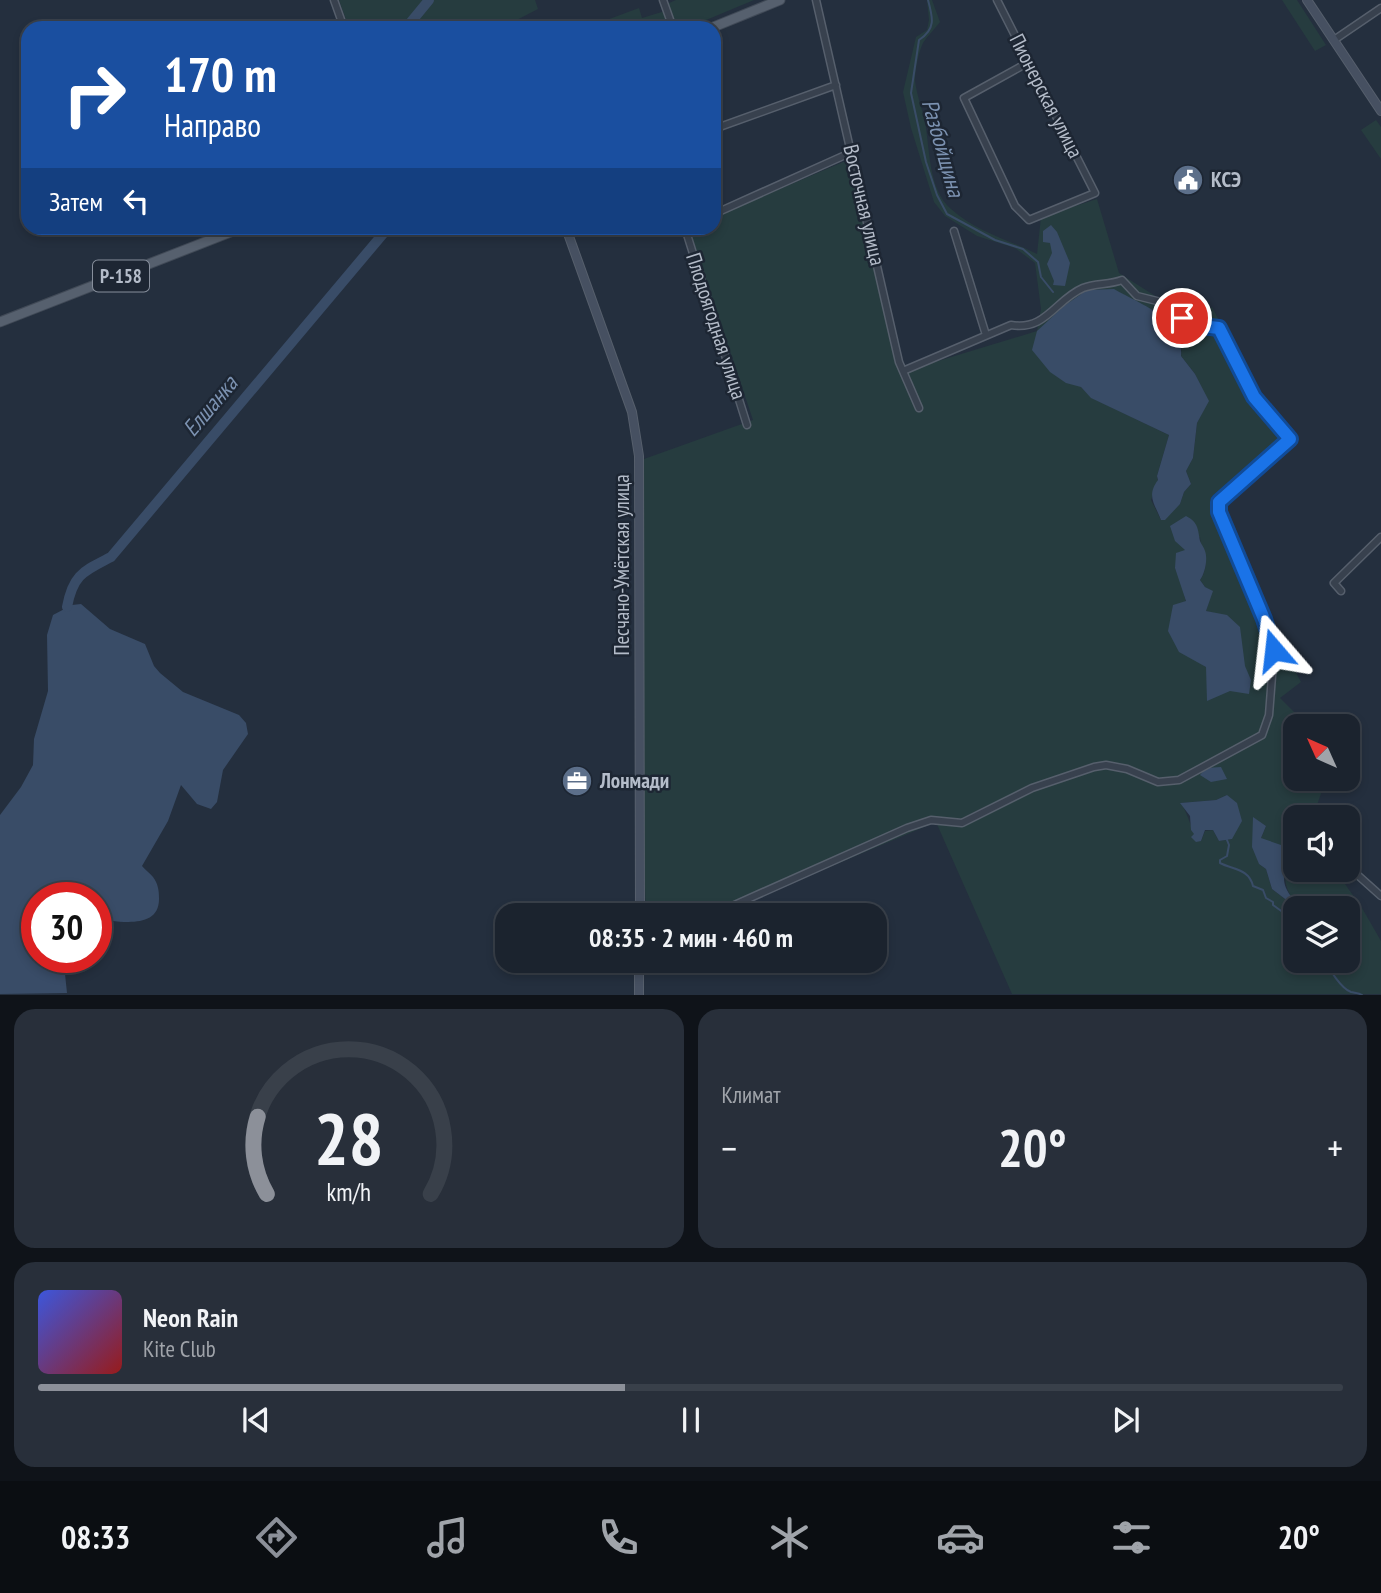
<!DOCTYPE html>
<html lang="ru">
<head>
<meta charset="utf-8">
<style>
  body { margin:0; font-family:"PT Sans Narrow",sans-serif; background:#282f3a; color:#f1f3f6; height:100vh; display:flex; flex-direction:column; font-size:26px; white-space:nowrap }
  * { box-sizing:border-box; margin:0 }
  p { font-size:23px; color:#a0a4aa }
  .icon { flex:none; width:38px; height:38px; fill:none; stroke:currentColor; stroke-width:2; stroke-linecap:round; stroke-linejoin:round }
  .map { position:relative; height:995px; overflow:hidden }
  .panel { display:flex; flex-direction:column; gap:14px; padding:14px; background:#0f1319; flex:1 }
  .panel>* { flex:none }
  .hud { position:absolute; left:21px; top:21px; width:700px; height:214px; border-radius:21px; box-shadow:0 4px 10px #0003,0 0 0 2px #39404a; background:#1a4fa0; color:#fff; overflow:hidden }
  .needle { width:46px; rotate:315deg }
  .tools { position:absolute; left:1283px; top:714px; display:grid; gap:14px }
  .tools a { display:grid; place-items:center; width:77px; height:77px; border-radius:14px; background:#1b232e; box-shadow:0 4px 10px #0003,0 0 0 2px #39404a; font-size:35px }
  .speed { position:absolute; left:21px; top:882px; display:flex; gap:14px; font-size:35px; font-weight:700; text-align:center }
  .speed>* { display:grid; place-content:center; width:91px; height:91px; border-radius:50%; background:#1b232e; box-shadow:0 4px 10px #0003,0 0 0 2px #39404a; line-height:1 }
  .speed .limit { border:10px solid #d22; background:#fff; color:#111 }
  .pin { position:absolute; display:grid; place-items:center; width:60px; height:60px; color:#fff; margin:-30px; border:4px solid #fff; border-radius:50%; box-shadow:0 2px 7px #0007 }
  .me { position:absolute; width:77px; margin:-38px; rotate:343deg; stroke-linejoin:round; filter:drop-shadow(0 0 5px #0008) }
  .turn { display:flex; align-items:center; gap:24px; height:147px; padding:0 28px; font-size:32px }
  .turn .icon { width:91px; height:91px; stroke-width:2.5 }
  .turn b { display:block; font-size:49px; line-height:60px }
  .then { display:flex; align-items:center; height:66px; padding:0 28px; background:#0003; gap:14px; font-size:26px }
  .big { font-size:52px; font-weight:600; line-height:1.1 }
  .panel .card { flex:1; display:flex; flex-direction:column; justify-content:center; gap:10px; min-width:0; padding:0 24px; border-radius:21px; background:#282f3a }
  .panel .dial { align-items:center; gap:0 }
  .dial svg { height:182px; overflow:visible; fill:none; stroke:#39404a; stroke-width:7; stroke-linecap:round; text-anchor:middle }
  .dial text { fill:#f1f3f6; stroke:none }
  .song { display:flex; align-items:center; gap:21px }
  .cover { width:84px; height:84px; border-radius:10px; background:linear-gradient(135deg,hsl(230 70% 55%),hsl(0 70% 35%)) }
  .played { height:7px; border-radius:4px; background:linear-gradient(90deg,#8c9099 45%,#39404a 45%) }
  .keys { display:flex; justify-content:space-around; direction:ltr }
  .heat { display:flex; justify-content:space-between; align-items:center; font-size:38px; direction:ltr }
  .panel .tiles { flex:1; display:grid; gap:14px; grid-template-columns:1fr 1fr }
  .card:last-child { grid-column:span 2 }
  .trip { position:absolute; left:495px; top:903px; width:392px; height:70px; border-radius:21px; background:#1b232e; box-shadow:0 4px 10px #0003,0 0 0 2px #39404a; font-weight:600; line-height:70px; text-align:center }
  .dock { display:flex; height:112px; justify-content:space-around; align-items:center; background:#0b0e12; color:#a0a4aa }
  .dock .icon { width:49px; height:49px }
  .dock .current { color:#8c9099 }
  .dock b { font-size:32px; color:#f1f3f6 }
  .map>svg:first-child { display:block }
  .green { fill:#263c3f; fill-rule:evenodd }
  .water { fill:#394c67 }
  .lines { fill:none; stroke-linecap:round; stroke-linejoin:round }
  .stream { stroke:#394c67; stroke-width:2 }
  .river { stroke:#394c67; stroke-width:10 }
  .street-casing { stroke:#565f6c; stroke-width:9 }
  .secondary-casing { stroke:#565f6c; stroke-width:10 }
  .primary-casing { stroke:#414a57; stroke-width:11 }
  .street { stroke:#38414e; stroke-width:6 }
  .secondary { stroke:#465061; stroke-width:8 }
  .primary { stroke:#56606e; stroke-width:9 }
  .route-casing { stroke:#114b97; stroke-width:18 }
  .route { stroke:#1a73e8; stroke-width:12 }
  .labels { text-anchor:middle; stroke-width:5; stroke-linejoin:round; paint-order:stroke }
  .shield { fill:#1d2633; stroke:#878f9c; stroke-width:2 }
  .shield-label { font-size:19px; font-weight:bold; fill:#b4bcc9 }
  .street-label { font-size:21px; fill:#b4bcc9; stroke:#1d2633 }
  .poi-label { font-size:21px; font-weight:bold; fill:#b4bcc9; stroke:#1d2633; text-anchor:start }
  .water-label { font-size:23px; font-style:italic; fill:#7c92b1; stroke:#1d2633 }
</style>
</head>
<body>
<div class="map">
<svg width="1381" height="995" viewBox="0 0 1381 995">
  <rect width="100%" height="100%" fill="#242f3e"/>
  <path class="green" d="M339 0H535L538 9 501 28H349Z
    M676 0H754L687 28H585L639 8 642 18 665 11 662 2 669 3Z
    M927 0H932L940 22C935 29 928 35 923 43 919 51 915 70 915 80 916 93 922 108 925 122 930 149 928 189 951 209 975 231 1009 240 1037 254L1041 217 1097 199 1119 273 1190 318 1212 307 1254 388 1287 431 1222 508 1292 665 1301 682 1280 698 1308 726H1295V779H1326L1313 817H1295V870H1335L1362 908 1381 941V994H1012L936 822 716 915H646L643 832 644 459 753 420 689 228H714V217L848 160 902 372 1037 331 1041 309 1035 263 1015 248 977 236 945 216 934 202 911 128 903 92 916 37 927 30 929 20ZM1182 343 1181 356 1195 374 1208 401 1197 423 1193 458 1186 471 1191 484 1184 492 1180 504 1161 520 1151 500 1158 480 1157 476 1169 435 1092 398 1081 387ZM1200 537C1201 553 1212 562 1200 580L1205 587 1212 591 1206 611 1214 613 1251 680 1206 667 1201 663 1181 582 1175 568 1185 550ZM1227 795 1232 839 1219 841 1213 830 1205 831 1201 841C1190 829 1189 816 1181 803L1216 800ZM1253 818 1266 826 1261 838 1288 863C1277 892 1302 919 1331 906L1332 908H1348V961H1295V911L1289 902 1272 889 1266 869 1259 864Z
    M1282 0H1297L1326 45 1315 51Z
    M1376 120 1381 127V159L1361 130Z"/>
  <path class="water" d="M1051 225 1057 232 1070 263 1065 286 1053 285 1054 281 1047 264 1052 253 1050 243 1043 242V231Z
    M1114 289C1142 305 1184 319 1181 356L1195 374 1209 401 1197 423 1193 458 1186 471 1191 484 1184 492 1180 504 1165 520H1161C1155 504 1146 496 1158 480L1157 476 1169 435 1091 398 1081 387 1066 383 1050 372 1032 350 1037 331 1064 306 1087 290Z
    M1186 516C1198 522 1198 529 1200 541 1201 544 1204 547 1205 551 1208 559 1205 573 1200 580L1205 587 1213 591 1206 611 1227 615 1240 627 1245 666 1251 680 1249 694 1230 691 1207 701 1206 667 1179 652 1168 631 1173 605 1186 601 1175 568 1176 553 1185 550 1175 541 1170 526Z
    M81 604 110 629 145 644 154 666 160 673 183 692 239 715 246 723 248 734 223 770 217 802 211 809 197 804 181 785 168 821 142 866C145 870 150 873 153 877 158 884 159 890 159 898 160 931 117 921 96 919V898H37V957H77L58 961 65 974 67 993 0 994V815L21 787 33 765 34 739 48 691 47 635 53 615 72 605Z
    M1221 767 1227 779 1211 782 1200 775 1206 768Z
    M1227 795 1237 803 1242 821 1232 839 1219 841 1213 830H1205L1201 841 1196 842 1191 837 1194 834 1191 830 1190 816 1180 803 1216 800Z
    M1253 817 1266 826 1261 838 1281 845 1291 853C1289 860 1284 869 1284 876 1283 891 1295 903 1308 908H1295V911L1289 902 1272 889 1266 869 1259 864 1252 847Z"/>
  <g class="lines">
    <path class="stream" d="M928 0C933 18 936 29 919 40L911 93 926 162 937 195 947 214 995 240 1023 249 1038 262 1041 277 1053 292
      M1227 840 1229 845 1227 856 1220 860V863C1234 870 1249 869 1253 886L1263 890 1266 898 1273 902V905L1295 921
      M1327 961C1328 969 1342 989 1351 992 1355 993 1359 993 1362 995"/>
    <path class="river" d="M406 28 429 0
      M67 607C73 574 84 571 111 557L388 228"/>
    <g class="street-casing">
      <path id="street" d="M334 0 344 28
        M663 0 673 28
        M816 0 899 362 919 408
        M997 0 1095 193 1029 220 1015 206 964 98 1029 62
        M1334 40 1381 8
        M714 129 836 85
        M714 214 852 152
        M685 228 747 425
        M954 231 986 335
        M1341 591 1334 583 1381 537
        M1348 863 1352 870 1381 896
        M712 915 907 828 931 820 962 823 1032 788 1094 767 1106 765 1127 769 1158 782 1179 780 1262 735 1269 715 1274 650 1264 619 1219 512V502L1290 439 1254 397 1219 328 1192 325 1165 303 1137 296 1122 280C1109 285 1096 283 1083 288 1055 300 1046 331 1011 325L903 371"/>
    </g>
    <g class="secondary-casing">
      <path id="secondary" d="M1307 0 1381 111
        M566 228 632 412 639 456 640 915
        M639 995V961"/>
    </g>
    <g class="primary-casing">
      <path id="primary" d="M711 28 780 0
        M0 322 241 228"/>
    </g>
    <use href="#street" class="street"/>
    <use href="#secondary" class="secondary"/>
    <use href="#primary" class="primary"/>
  </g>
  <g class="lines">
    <g class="route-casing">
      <path id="route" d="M1182 318 1192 325 1219 328 1254 397 1290 439 1219 502V512L1264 619 1274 650"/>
    </g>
    <use href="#route" class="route"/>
  </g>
  <defs>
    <g id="civic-disc" transform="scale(1.575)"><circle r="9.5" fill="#5c6f8a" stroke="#1d2633"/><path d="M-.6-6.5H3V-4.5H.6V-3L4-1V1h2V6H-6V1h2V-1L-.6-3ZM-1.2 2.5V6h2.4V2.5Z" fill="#fff"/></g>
    <g id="office-disc" transform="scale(1.575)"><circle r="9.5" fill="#5c6f8a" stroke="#1d2633"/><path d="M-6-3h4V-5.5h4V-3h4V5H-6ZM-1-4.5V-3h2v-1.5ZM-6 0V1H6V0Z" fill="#fff"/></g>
  </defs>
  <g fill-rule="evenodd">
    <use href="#civic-disc" x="1188" y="180"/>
    <use href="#office-disc" x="577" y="781"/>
  </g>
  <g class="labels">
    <rect class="shield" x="93" y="260.5" width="56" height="31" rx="5"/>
    <g class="shield-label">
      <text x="121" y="283">Р-158</text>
    </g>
    <g class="street-label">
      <text transform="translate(1046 96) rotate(63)" y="7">Пионерская улица</text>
      <text transform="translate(864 205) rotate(77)" y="7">Восточная улица</text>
      <text transform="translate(716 326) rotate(72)" y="7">Плодоягодная улица</text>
      <text transform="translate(622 565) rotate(-90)" y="7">Песчано-Умётская улица</text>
    </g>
    <g class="poi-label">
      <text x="1211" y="187">КСЭ</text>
      <text x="600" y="788">Лонмади</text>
    </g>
    <g class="water-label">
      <text transform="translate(943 148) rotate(74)" y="8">Разбойщина</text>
      <text transform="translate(210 406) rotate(-50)" y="8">Елшанка</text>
    </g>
  </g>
</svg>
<div class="tools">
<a><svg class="needle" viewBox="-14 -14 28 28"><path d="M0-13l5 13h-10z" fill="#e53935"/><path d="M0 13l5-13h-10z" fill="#a0a4aa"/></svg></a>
<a><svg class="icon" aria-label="sound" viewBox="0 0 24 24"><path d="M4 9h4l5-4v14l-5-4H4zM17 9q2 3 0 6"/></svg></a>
<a><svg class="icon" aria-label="layers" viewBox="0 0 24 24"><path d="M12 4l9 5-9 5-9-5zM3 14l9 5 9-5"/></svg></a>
</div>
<div class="speed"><div class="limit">30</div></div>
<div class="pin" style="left:1182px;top:318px;background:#d93025"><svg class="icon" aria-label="arrive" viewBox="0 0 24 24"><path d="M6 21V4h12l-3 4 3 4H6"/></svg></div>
<svg class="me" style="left:1274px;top:650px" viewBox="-20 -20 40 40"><path d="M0-17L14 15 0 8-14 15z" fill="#1a73e8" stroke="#fff" stroke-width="4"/></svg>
<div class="trip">08:35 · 2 мин · 460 m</div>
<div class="hud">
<div class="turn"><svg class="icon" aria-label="right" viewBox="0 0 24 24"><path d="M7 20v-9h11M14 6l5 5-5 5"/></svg><div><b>170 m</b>Направо</div></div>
<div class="then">Затем<svg class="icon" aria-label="left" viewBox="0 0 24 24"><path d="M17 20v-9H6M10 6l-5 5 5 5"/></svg></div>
</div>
</div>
<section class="panel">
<div class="tiles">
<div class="card dial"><svg viewBox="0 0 100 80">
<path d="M14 69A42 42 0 1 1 86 69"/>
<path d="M14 69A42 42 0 0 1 10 35" stroke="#8c9099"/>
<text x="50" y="56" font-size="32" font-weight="700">28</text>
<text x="50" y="72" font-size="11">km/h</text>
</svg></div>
<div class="card"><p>Климат</p>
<div class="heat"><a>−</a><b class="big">20°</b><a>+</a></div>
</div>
<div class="card">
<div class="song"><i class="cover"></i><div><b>Neon Rain</b><p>Kite Club</p></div></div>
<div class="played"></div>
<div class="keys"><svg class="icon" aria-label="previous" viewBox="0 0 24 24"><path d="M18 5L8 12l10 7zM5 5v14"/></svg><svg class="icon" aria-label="pause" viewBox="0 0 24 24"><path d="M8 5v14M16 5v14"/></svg><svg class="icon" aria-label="next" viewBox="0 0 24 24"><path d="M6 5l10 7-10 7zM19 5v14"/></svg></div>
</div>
</div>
</section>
<nav class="dock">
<b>08:33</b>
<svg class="icon current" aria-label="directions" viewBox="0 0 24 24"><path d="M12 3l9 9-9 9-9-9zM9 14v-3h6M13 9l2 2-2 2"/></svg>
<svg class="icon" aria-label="music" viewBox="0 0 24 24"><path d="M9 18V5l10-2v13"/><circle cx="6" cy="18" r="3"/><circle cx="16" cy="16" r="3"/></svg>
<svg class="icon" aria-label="phone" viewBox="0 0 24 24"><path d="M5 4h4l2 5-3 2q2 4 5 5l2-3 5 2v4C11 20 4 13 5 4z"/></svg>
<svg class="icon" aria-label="climate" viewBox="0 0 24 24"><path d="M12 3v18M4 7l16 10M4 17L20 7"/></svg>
<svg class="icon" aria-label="car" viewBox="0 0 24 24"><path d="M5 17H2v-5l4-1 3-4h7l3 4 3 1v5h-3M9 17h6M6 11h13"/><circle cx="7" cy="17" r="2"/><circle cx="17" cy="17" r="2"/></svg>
<svg class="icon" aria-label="filters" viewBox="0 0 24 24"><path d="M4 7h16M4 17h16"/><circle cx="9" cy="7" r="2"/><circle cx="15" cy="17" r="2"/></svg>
<b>20°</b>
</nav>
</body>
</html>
